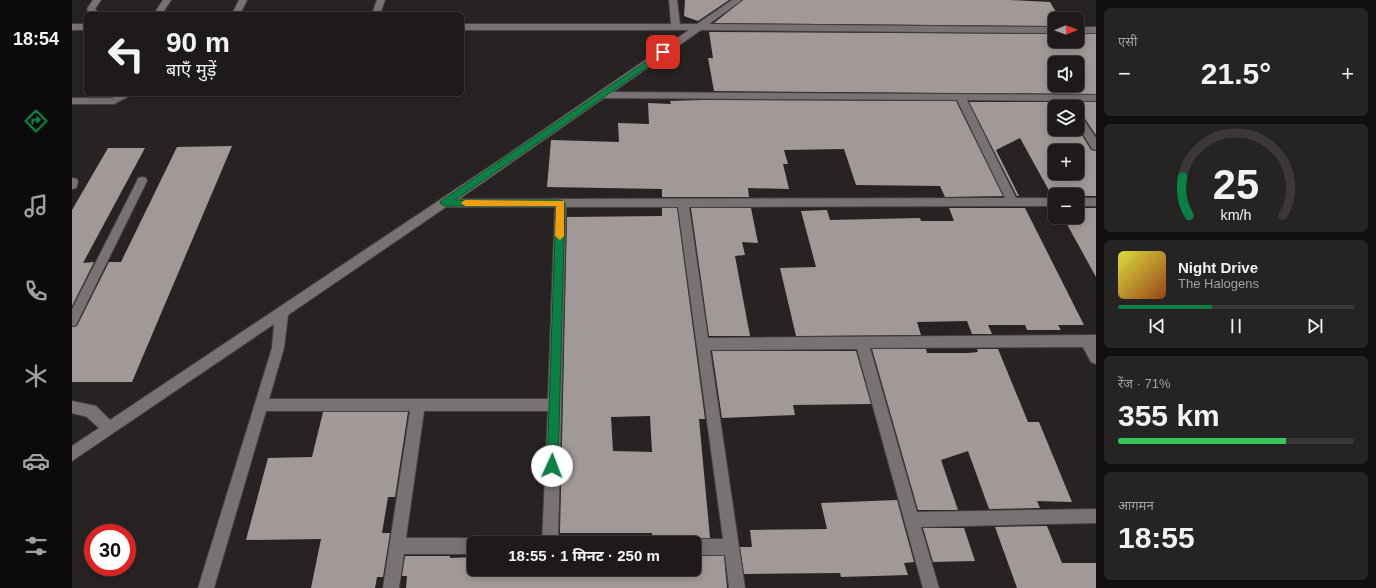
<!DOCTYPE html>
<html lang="hi">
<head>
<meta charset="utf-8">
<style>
  body { margin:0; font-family:Arial,"Noto Sans Devanagari",sans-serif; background:#262323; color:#f1f3f6; height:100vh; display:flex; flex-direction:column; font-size:15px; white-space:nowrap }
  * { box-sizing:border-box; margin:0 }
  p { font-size:13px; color:#a1a1a2 }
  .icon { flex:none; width:22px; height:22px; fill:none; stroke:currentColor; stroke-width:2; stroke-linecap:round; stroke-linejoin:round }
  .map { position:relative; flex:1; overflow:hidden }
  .side { display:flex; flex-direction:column; gap:8px; padding:8px; background:#100e0e; width:280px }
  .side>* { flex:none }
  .hud { position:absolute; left:12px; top:12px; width:380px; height:84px; border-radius:6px; box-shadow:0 2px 10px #0003,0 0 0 1px #3c3839; background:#1e1a1a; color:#f1f3f6; overflow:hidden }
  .needle { width:26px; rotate:89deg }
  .buttons { position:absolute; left:976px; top:12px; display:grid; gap:8px }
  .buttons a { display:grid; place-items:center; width:36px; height:36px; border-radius:6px; background:#1e1a1a; box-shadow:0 2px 10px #0003,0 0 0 1px #3c3839; font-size:20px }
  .speed { position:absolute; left:12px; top:524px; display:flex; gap:8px; font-size:20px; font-weight:700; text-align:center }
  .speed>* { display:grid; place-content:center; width:52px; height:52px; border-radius:50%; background:#1e1a1a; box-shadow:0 2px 10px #0003,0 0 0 1px #3c3839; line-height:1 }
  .speed .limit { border:6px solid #d22; background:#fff; color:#111 }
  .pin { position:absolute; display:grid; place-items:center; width:34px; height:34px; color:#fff; margin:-17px; border-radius:8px; box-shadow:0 2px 6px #0006 }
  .me { position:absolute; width:44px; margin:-22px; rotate:2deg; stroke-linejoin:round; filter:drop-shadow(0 0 3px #0008) }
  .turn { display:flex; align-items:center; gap:14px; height:84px; padding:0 16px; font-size:18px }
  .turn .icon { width:52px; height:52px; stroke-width:2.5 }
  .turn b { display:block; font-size:28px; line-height:34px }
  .big { font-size:30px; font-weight:700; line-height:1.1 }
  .side .widget { flex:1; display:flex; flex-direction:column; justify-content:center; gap:6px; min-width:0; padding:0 14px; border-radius:6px; background:#262323 }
  .side .dial { align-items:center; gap:0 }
  .dial svg { height:104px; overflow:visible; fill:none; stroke:#3c3839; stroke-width:7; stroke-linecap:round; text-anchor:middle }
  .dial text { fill:#f1f3f6; stroke:none }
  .song { display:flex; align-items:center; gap:12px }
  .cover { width:48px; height:48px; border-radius:6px; background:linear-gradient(135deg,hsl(60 70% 55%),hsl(20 70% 35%)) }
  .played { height:4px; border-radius:2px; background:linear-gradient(90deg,#0b8043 40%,#3c3839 40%) }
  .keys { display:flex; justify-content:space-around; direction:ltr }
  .heat { display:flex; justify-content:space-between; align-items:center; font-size:22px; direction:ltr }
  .charge { height:6px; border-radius:3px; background:linear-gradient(90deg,#34c759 71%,#3c3839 0) }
  .trip { position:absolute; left:395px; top:536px; width:234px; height:40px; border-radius:6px; background:#1e1a1a; box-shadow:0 2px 10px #0003,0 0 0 1px #3c3839; font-weight:700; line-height:40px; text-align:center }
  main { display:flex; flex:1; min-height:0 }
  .tabs { display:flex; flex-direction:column; width:72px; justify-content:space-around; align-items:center; background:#0c0a0a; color:#a1a1a2 }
  .tabs .icon { width:28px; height:28px }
  .tabs .active { color:#0b8043 }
  .tabs b { font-size:18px; color:#f1f3f6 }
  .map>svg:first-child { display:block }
  .building { fill:#a09997; fill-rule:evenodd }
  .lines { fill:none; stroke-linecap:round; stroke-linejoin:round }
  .minor-casing { stroke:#464141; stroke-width:2 }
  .minor { fill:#797273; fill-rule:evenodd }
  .route { fill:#0b8043; stroke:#07532c }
  .slow { fill:#f59e0b }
</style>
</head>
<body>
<main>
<nav class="tabs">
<b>18:54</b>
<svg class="icon active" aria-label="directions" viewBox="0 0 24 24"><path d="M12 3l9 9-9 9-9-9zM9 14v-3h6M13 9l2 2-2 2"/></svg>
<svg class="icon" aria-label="music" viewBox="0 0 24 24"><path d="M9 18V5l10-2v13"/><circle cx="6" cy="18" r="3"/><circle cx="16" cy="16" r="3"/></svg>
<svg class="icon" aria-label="phone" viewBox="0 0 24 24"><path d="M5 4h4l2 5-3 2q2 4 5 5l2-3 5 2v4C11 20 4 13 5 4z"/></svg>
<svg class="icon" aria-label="climate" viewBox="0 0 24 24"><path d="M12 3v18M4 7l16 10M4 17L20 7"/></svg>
<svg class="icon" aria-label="car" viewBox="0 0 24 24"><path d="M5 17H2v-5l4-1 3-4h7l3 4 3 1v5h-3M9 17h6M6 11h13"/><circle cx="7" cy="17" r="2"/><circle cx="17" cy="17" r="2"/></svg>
<svg class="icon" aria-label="filters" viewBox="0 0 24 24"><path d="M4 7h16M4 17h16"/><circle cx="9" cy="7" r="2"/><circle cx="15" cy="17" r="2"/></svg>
</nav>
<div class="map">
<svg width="1024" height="588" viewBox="0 0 1024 588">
  <rect width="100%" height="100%" fill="#282323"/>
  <path class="building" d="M613 0H657L626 21 612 16Z
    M671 0H938L978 2 988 19H983V26L642 23Z
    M637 32 983 34V41H1005V34H1024V94L642 91 636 58H641ZM983 63H1005V85H983Z
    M631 100 884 101 931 196 873 197 868 186 784 185 772 149 712 150 716 164H711L717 189 676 188 677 197H590V189L475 187 479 140 547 142 546 123 577 124 576 103 599 104 598 101Z
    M897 102H1024V135L1009 113 1005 112V107H983V129H1005V127L1019 150 1024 151V196H1005V195H983V196H980L948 138 924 150 947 196H945ZM983 151H1005V173H983Z
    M160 146 60 382H0V327L5 326 37 262H49L105 147Z
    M36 148H73L11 263 22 262 0 306V210Z
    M590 208H605L633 419H627L638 538H622V535H580V533H488L495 217 590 216ZM578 416 580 452 541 451 539 417Z
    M619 208H679L686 243 670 242 673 255 663 256 678 336H637Z
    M877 208H953L1012 325H986L989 330H955L953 325H916L920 334H900L895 321 845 322 849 335 724 336 708 268 744 267 729 211 755 210 758 220 848 218 849 221H882Z
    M1005 208H1024V277L991 217H1005Z
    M800 349H854L855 353H896L906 352 905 349H926L956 422H967L1000 502 965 501 968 508 917 509 896 451 869 460 886 510H846Z
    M640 351H784L799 404 721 405 723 415 650 418Z
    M251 412H336L323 497H316L310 533H318L311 577H305L303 588H239L249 539 174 540 196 458 240 457Z
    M825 500 842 562 832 563 836 575 769 577 768 573 672 574 668 547H680L678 530 755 529 749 503Z
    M975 526 990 563H1024V588H945L923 527Z
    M851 528H892L903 561 861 562Z
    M333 556H378V558L402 557V569H622V556H652L655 588H334L335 576H330Z"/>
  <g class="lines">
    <g class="minor-casing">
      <path id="minor" d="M21 0H29L23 9 28 14 17 13 15 9Z
        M91 0H99L90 14H82Z
        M167 0H175L168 14H160Z
        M305 0H313L308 14H300Z
        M597 0H605L608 24H625L660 0H670L637 24 983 27V33L629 30 541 92 1024 95V101L895 100 944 198H983V206L617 207 636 338 1024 335V364L1019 362 1011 347 798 348 845 512 1024 509V523L849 527 867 588H851L785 349 638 350 673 588H657L653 555H622V543H616L622 539H651L606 207H494L486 543H470L476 411H352L334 538H402L407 541 408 543H402V554H332L327 588H311L338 411H194L142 588H126L200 348 202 324 0 461V446L27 428 15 417 0 413V401L24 406 38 420 435 155 617 30H390V24H599ZM532 98 885 100 933 198 387 199ZM374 207H483L476 399H197L212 348 216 315Z
        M0 24H14V30H0Z
        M1005 27H1024V33H1005Z
        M47 94H59L57 96 42 104H0V98H40Z
        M1005 113 1008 114 1024 138V150L1020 149 1005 124Z
        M70 177 74 178 75 181 4 325 0 326V309L65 181 66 178Z
        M0 178 5 179 6 182 4 188 0 189Z
        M1005 198H1024V206H1005Z"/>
    </g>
    <use href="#minor" class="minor"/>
  </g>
  <path class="route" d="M591 50 595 52 594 54 383 200H489L493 203 486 466 484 470 480 471 477 470 475 466 484 206H372L368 203 369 201Z"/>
  <path class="slow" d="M393 200 492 201V236L488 240 483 236 484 206H393L389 203Z"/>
</svg>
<div class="buttons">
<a><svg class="needle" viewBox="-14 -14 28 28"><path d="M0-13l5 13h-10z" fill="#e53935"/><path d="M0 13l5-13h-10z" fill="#a1a1a2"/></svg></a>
<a><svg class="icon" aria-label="sound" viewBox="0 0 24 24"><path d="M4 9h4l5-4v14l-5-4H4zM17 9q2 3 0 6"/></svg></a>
<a><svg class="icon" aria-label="layers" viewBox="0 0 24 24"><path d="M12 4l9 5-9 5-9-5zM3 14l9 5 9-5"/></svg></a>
<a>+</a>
<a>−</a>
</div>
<div class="speed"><div class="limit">30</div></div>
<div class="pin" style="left:591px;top:52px;background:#d93025"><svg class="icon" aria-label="arrive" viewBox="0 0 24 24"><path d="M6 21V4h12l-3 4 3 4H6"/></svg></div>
<svg class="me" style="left:480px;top:466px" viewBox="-20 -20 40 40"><circle r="19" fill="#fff"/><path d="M0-13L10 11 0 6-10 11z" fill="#0b8043"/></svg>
<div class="trip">18:55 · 1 मिनट · 250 m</div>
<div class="hud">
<div class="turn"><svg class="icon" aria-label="left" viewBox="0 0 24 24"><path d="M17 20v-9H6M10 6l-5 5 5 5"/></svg><div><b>90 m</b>बाएँ मुड़ें</div></div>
</div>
</div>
<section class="side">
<div class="widget"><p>एसी</p>
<div class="heat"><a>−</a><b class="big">21.5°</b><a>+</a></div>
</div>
<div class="widget dial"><svg viewBox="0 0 100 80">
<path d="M14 69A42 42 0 1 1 86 69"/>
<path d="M14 69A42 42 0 0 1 9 39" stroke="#0b8043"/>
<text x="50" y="56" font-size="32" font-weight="700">25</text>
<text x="50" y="72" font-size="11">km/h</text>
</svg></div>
<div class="widget">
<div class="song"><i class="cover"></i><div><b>Night Drive</b><p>The Halogens</p></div></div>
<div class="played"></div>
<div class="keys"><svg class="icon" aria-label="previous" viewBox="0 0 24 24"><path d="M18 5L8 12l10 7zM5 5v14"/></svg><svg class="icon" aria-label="pause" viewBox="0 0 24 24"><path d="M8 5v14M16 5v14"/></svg><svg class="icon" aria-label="next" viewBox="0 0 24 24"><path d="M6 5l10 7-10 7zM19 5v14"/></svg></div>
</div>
<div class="widget"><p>रेंज · 71%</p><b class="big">355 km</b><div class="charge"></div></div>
<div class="widget"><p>आगमन</p><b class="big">18:55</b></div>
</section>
</main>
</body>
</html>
